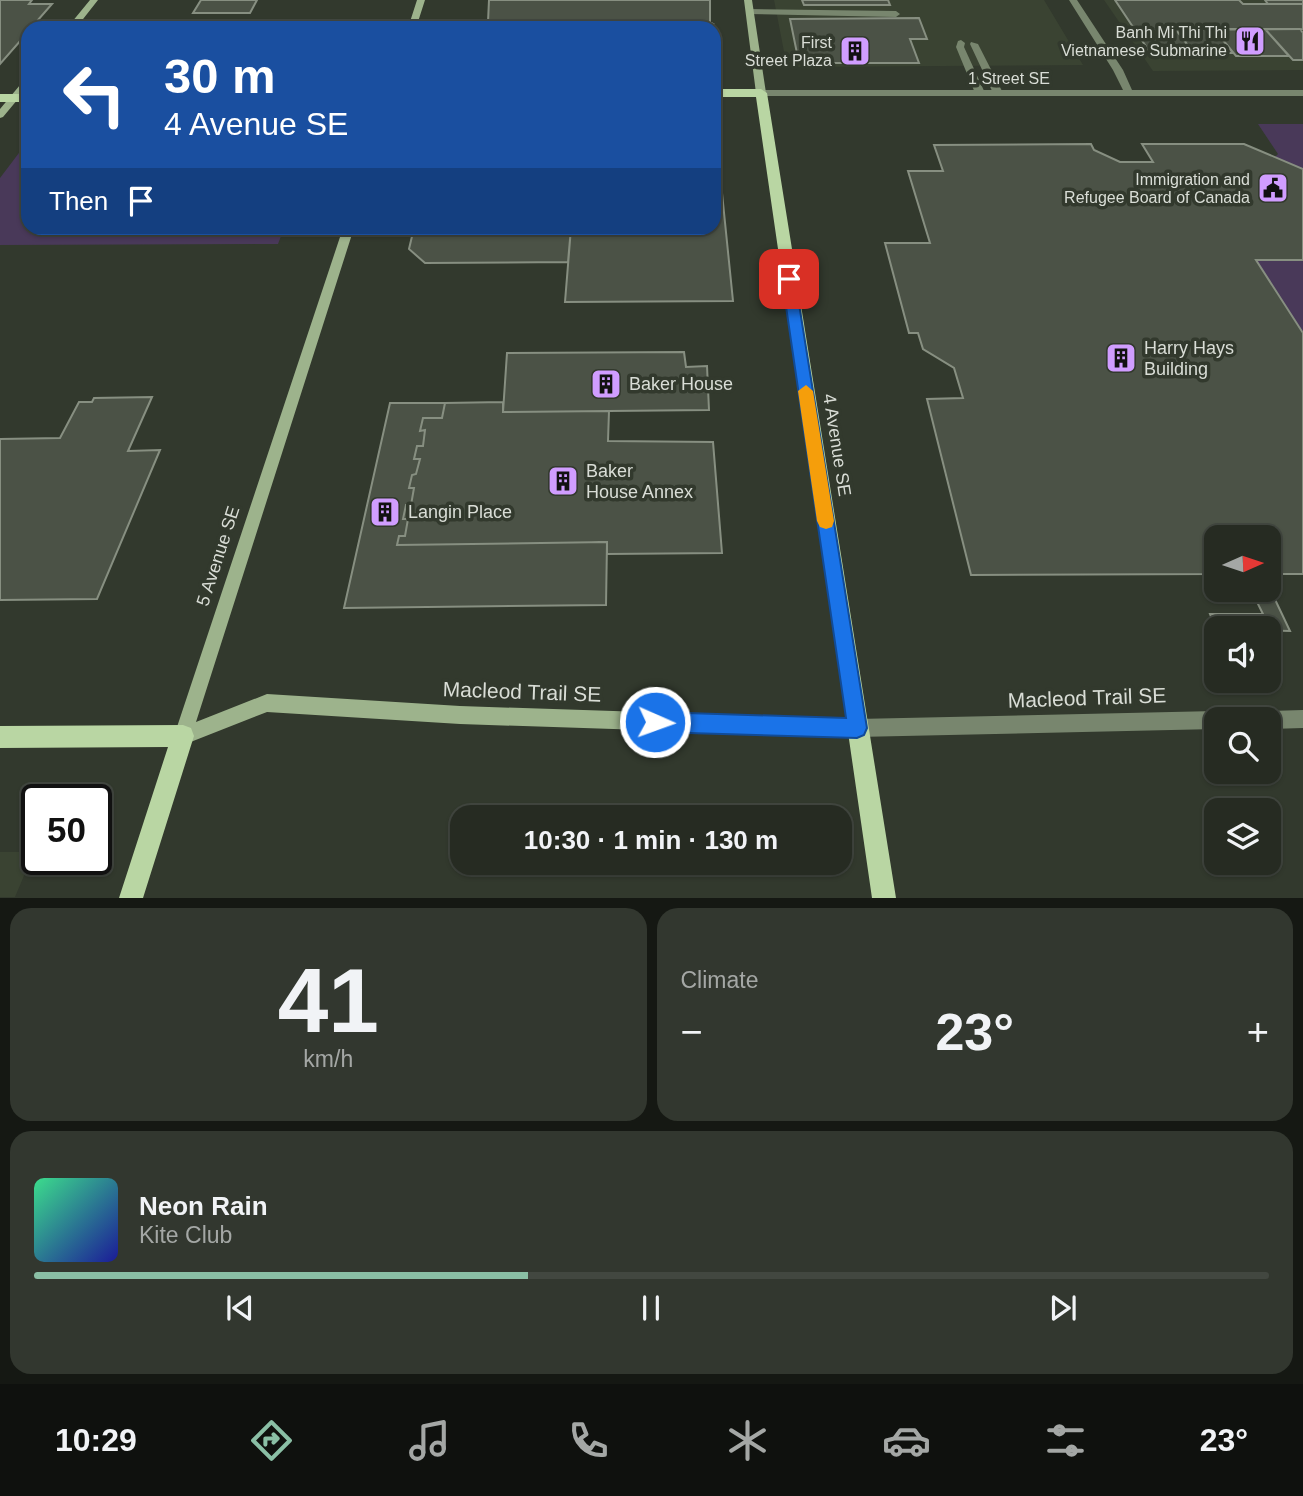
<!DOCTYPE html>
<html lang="en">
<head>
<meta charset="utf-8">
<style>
  body { margin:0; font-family:Helvetica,sans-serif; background:#32372f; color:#f1f3f6; height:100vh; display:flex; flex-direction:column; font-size:26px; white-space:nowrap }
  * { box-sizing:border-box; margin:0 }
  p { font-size:23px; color:#a4a7a5 }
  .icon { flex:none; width:38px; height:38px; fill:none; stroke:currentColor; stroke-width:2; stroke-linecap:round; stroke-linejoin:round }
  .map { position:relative; height:898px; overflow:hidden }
  .drawer { display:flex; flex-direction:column; gap:10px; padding:10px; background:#151813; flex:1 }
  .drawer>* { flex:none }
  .hud { position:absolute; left:21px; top:21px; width:700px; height:214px; border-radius:21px; box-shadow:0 2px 5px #0004,0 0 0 2px #424740; background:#1a4fa0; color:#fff; overflow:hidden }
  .needle { width:46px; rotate:87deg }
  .fabs { position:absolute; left:1204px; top:525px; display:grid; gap:14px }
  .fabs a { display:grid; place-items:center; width:77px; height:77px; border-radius:14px; background:#262b22; box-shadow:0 2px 5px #0004,0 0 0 2px #424740; font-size:35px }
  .speed { position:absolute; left:21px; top:784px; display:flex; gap:14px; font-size:35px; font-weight:700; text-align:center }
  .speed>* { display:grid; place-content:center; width:91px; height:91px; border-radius:50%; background:#262b22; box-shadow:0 2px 5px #0004,0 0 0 2px #424740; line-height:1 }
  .speed .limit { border:4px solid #111; border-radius:10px; background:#fff; color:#111 }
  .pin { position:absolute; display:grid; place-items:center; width:60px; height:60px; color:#fff; margin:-30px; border-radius:14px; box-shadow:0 4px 10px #0006 }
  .me { position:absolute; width:77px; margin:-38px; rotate:92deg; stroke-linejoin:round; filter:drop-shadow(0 0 5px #0008) }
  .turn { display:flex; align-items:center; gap:24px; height:147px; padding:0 28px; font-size:32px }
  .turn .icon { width:91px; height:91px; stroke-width:2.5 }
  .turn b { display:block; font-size:49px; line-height:60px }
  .then { display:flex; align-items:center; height:66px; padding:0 28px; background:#0003; gap:14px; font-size:26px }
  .big { font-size:52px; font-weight:600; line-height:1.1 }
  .drawer .card { flex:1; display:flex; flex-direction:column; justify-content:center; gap:10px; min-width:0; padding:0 24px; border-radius:21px; background:#32372f }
  .drawer .dial { align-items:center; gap:0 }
  .dial b { font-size:91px; line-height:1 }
  .song { display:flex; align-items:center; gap:21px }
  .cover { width:84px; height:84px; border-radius:10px; background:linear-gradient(135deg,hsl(150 70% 55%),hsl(240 70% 35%)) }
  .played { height:7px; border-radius:4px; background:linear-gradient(90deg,#8abfa5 40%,#424740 40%) }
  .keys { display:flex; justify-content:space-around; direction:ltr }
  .heat { display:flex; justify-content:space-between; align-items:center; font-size:38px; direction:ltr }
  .drawer .tiles { flex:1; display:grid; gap:10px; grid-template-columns:1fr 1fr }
  .card:last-child { grid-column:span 2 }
  .trip { position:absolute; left:450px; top:805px; width:402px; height:70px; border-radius:21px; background:#262b22; box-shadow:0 2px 5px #0004,0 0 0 2px #424740; font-weight:600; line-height:70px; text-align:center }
  .dock { display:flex; height:112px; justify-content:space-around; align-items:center; background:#0f110e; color:#a4a7a5 }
  .dock .icon { width:49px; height:49px }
  .dock .on { color:#8abfa5 }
  .dock b { font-size:32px; color:#f1f3f6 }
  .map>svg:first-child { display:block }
  .built { fill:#3a4332 }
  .green { fill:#493959 }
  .building { fill:#4b5246; stroke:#878f81; stroke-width:2 }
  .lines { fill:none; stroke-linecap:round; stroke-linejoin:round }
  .lane { fill:#78866e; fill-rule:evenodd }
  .street { fill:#78866e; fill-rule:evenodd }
  .secondary { fill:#9db38c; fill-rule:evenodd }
  .primary { fill:#b9d6a3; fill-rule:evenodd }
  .route { fill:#1a73e8; stroke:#114b97; stroke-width:2 }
  .slow { fill:#f59e0b }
  .labels { text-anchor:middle; stroke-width:7; stroke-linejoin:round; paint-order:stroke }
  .far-poi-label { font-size:16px; fill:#d9ddd6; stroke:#32392d; text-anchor:end }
  .far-street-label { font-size:16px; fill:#d9ddd6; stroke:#32392d }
  .poi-label { font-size:18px; fill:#d9ddd6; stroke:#32392d; text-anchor:start }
  .street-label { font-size:18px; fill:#d9ddd6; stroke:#32392d }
  .near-street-label { font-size:21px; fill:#d9ddd6; stroke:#32392d }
</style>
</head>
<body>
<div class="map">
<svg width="1303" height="898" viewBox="0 0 1303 898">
  <rect width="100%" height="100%" fill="#32392d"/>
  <path class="built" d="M774 0H1044L1083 65 787 67Z
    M1104 0H1303V70L1153 71Z
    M0 852H34L15 897H0Z"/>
  <path class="green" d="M1258 124H1303V169L1275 157 1278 154Z
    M28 141V228H284L278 244 0 245V178Z
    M1256 260H1303V333Z"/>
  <path class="building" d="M0 0H32L29 4H52L31 28H28V32L0 64Z
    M201 0H257L250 13H193Z
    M489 0H710V22L713 24 705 28H490L484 25 488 22Z
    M802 0H888L890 5H804Z
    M1115 0H1239L1243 4H1303V29L1135 30Z
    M1265 0H1303V4H1268Z
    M919 18 927 39H910L919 63H799L790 19Z
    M310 20 307 28H250L254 21Z
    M310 20H377L374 28H307Z
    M1214 29 1233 53H1194L1176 30Z
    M1214 29H1265L1289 56H1236Z
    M1265 29H1300L1303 33V60H1293Z
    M1135 30H1176L1194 53 1151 54Z
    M714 134H716L733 301 565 302 571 228H714Z
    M1091 144 1094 150 1120 162H1153L1142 144H1244L1303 169V260H1256L1303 333V574H1269V537H1216V574L971 575 927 399 963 398 954 368 923 349 918 333H909L885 243H930L908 171H943L934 145Z
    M414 228H571L568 262 425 263 409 249Z
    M684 352 686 367 707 366 709 410 503 412 507 353Z
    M152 397 128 451 160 450 97 599 0 600V439L60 438 79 402H92L94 398Z
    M503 402V412L609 411 608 441 713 442 722 553 607 554V542L397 545 399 536H405L408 519H403L406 505H411L414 488H409L412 475 416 474 420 459H414L417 446H423L425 430 420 431 423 418H442L445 403Z
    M390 403H445L442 418H423L420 431 425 430 423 446H417L414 459H420L416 474 412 475 409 488H414L411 505H406L403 519H408L405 536H399L397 545 607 542 606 605 344 608Z
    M1271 591 1290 631 1216 629 1210 614H1263L1252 592Z"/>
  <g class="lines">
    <path class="lane" d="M749 9 896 11 900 14 896 17 746 14V10Z
      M961 40 965 43 964 47 985 93 983 95 975 93 956 47 958 41Z
      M971 42 978 44 1003 93 1001 95 993 93 970 44Z"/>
    <path class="street" d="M1069 0H1077L1123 70 1132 90H1303V96H761L756 93 761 90H1123L1113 70Z
      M1303 710V728L1269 729V719H1261L1263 714 1269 711Z
      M1216 711 1222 714 1224 719H1216V729L857 737 851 734 848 728 851 722 857 719Z"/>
    <path class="secondary" d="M90 0H98L76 28H67Z
      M417 0H425L416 28H408Z
      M744 0H752L766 93 761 96 756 93Z
      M28 78V87L3 117 0 118V109L25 79Z
      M343 228H354L196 722 267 694 460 706 857 719 863 722 866 728 863 734 857 737 460 724 267 712 183 745 177 742 174 736Z"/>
    <path class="primary" d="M714 89H761L767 93 896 898H872L756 97H714Z
      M0 94H28V102H0Z
      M183 725 191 728 194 736 143 898H119L168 747 0 748V726Z"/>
  </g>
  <path class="route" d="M789 274 795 279 867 728 864 735 857 738 655 732 648 729 645 722 648 715 655 712 846 718 782 279Z"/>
  <path class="slow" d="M806 385 813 391 834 521 832 527 826 529 820 527 817 521 798 391Z"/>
  <defs>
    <g id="restaurant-square" transform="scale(1.575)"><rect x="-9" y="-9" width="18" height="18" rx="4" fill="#d09dff" stroke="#32392d"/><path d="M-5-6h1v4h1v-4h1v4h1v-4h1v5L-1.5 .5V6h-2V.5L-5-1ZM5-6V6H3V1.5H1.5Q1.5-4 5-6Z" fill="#111"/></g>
    <g id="building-square" transform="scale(1.575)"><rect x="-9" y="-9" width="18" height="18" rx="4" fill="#d09dff" stroke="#32392d"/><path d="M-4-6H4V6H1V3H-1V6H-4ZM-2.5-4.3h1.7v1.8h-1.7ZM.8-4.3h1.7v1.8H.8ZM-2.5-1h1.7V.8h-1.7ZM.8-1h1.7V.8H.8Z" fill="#111"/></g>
    <g id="civic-square" transform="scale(1.575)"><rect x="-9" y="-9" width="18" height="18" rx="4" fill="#d09dff" stroke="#32392d"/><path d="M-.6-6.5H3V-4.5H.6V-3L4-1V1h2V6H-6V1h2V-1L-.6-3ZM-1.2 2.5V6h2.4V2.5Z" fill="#111"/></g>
  </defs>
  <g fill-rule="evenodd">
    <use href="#restaurant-square" x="1250" y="41"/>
    <use href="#building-square" x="855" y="51"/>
    <use href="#civic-square" x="1273" y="188"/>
    <use href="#building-square" x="1121" y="358"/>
    <use href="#building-square" x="606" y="384"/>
    <use href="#building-square" x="563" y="481"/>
    <use href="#building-square" x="385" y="512"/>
  </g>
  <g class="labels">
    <g class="far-poi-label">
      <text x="1227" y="38">Banh Mi Thi Thi<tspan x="1227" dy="18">Vietnamese Submarine</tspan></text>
      <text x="832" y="48">First<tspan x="832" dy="18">Street Plaza</tspan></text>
      <text x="1250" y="185">Immigration and<tspan x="1250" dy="18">Refugee Board of Canada</tspan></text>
    </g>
    <g class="far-street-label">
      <text x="1009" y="84">1 Street SE</text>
    </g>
    <g class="poi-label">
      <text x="1144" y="354">Harry Hays<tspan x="1144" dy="21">Building</tspan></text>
      <text x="629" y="390">Baker House</text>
      <text x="586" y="477">Baker<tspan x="586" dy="21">House Annex</tspan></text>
      <text x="408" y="518">Langin Place</text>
    </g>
    <g class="street-label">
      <text transform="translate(837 445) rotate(81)" y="6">4 Avenue SE</text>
      <text transform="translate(218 556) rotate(-72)" y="6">5 Avenue SE</text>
    </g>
    <g class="near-street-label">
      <text transform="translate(522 692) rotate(2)" y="7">Macleod Trail SE</text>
      <text transform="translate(1087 698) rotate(-2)" y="7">Macleod Trail SE</text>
    </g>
  </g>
</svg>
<div class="fabs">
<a><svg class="needle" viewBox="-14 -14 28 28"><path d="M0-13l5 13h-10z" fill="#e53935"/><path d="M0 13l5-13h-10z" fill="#a4a7a5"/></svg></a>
<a><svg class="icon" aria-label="sound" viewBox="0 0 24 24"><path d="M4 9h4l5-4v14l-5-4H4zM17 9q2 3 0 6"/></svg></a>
<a><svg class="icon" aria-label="search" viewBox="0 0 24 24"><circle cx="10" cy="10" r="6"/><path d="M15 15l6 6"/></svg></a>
<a><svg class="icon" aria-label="layers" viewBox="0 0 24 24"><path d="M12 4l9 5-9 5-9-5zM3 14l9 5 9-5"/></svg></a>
</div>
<div class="speed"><div class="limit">50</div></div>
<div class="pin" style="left:789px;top:279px;background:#d93025"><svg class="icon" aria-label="arrive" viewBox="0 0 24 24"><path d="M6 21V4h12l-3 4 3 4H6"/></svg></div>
<svg class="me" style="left:655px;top:722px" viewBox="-20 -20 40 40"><circle r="17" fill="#1a73e8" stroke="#fff" stroke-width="3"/><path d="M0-11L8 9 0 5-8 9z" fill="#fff"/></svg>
<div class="trip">10:30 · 1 min · 130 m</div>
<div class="hud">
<div class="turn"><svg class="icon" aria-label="left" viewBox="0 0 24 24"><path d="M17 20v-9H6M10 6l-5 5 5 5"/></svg><div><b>30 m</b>4 Avenue SE</div></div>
<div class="then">Then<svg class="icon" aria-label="arrive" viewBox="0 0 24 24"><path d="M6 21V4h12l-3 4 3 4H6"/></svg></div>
</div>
</div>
<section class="drawer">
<div class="tiles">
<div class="card dial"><b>41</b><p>km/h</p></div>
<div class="card"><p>Climate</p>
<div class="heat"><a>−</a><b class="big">23°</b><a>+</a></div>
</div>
<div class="card">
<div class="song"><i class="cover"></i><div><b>Neon Rain</b><p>Kite Club</p></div></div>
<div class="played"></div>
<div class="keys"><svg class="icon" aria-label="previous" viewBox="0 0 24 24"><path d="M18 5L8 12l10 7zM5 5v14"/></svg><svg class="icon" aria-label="pause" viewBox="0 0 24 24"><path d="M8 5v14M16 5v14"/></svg><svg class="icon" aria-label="next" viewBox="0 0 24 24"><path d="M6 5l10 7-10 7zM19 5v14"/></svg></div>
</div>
</div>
</section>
<nav class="dock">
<b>10:29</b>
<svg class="icon on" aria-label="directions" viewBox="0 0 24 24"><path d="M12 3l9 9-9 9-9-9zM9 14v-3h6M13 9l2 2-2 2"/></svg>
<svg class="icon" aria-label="music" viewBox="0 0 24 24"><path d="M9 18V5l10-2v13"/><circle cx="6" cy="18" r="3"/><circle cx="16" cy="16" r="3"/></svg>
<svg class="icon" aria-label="phone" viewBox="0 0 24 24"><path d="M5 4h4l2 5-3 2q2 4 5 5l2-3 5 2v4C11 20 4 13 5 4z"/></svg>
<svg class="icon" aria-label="climate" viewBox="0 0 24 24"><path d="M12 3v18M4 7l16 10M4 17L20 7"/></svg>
<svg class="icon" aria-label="car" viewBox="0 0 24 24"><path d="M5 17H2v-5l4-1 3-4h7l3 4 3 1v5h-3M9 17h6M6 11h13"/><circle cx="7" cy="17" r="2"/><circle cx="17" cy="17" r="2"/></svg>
<svg class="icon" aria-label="filters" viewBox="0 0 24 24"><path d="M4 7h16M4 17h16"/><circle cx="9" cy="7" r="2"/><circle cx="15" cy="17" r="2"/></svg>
<b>23°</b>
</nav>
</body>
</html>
